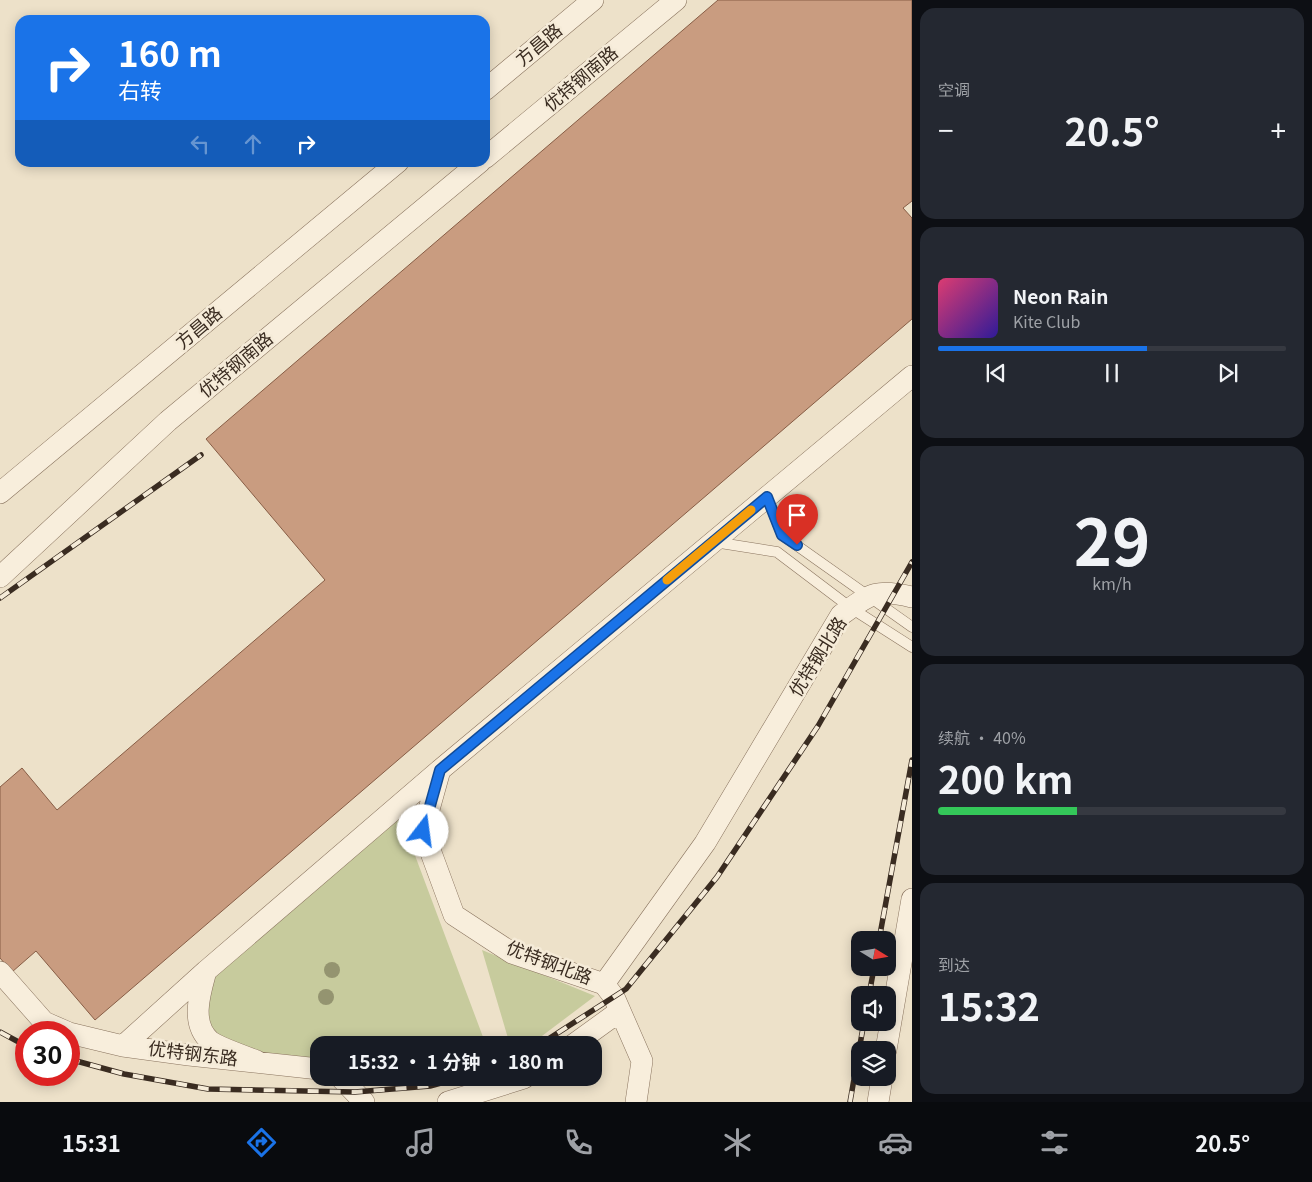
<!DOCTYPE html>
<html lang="zh">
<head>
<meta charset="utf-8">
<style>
  body { margin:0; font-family:Georgia,"Noto Sans SC",serif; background:#242831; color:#f1f3f6; height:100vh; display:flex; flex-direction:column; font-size:19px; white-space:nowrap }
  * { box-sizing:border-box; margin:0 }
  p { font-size:16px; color:#9ea1a6 }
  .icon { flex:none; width:28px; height:28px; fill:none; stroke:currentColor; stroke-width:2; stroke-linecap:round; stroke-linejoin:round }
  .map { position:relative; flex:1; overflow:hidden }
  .drawer { display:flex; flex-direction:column; gap:8px; padding:8px; background:#0d0f14; width:400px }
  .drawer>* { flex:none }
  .top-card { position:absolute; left:15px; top:15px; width:475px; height:152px; border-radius:15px; box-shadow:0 2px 12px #0003; background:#1a73e8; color:#fff; overflow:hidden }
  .needle { width:32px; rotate:101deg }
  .fabs { position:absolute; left:851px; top:931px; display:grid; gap:10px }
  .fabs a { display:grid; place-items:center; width:45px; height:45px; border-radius:10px; background:#171b24; box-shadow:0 2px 12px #0003; font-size:25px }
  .speed { position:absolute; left:15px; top:1021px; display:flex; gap:10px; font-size:25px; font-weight:700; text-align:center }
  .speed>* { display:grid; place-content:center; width:65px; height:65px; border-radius:50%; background:#171b24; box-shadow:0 2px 12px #0003; line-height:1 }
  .speed .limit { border:8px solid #d22; background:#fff; color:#111 }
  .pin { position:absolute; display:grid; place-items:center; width:42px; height:42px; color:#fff; margin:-51px -21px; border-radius:50% 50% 50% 0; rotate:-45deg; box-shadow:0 0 5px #0007 }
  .pin .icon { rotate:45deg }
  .me { position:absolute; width:55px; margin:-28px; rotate:15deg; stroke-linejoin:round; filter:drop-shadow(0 0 4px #0008) }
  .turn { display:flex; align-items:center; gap:18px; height:105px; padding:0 20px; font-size:22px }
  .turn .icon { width:65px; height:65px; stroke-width:2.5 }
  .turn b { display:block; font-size:35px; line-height:42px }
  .lanes { display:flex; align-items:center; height:48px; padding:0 20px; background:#0003; justify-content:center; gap:25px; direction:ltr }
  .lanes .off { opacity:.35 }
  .big { font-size:38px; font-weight:700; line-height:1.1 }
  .drawer .widget { flex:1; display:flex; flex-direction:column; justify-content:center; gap:8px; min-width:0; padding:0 18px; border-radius:15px; background:#242831 }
  .drawer .dial { align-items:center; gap:0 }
  .dial b { font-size:65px; line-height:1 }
  .song { display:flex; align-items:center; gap:15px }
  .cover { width:60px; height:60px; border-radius:8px; background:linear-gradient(135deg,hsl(340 70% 55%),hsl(250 70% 35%)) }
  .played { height:5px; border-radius:2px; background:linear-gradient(90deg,#1a73e8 60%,#363941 60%) }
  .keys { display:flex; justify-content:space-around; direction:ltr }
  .heat { display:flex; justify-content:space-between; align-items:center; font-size:28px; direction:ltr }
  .charge { height:8px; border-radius:4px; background:linear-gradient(90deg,#34c759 40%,#363941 0) }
  .trip { position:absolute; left:310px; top:1036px; width:292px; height:50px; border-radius:15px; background:#171b24; box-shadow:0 2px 12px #0003; font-weight:700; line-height:50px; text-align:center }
  .menu { display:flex; height:80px; justify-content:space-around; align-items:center; background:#090b0e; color:#9ea1a6 }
  .menu .icon { width:35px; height:35px }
  .menu .selected { color:#1a73e8 }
  .menu b { font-size:22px; color:#f1f3f6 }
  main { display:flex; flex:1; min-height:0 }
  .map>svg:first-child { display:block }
  .green { fill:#c7cb9d }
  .building { fill:#c99c80; stroke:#875d45 }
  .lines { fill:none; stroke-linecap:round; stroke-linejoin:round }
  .lane-casing { stroke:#89735e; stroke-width:11 }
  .street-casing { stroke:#89735e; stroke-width:22 }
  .lane { stroke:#f8eedc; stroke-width:10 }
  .street { stroke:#f8eedc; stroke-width:21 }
  .rail-casing { stroke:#3a2c21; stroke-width:5.5 }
  .rail { stroke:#f5ebd8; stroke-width:4; stroke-dasharray:11; stroke-linecap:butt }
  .tree { fill:#949470 }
  .route-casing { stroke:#114b97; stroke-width:12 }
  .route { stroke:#1a73e8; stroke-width:9 }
  .slow { stroke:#f59e0b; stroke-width:9 }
  .labels { text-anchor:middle; stroke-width:5; stroke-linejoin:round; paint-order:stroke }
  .street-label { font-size:18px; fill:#3a2c21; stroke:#f5ebd8 }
</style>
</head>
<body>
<main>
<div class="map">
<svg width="912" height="1102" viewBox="0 0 912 1102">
  <rect width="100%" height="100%" fill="#ede1c9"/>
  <path class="green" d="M401 818 486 1045H319V1063L231 1046 215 1037 204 1012 215 968Z
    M482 950 595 996 530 1045H510Z
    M355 1078H422C400 1082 375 1091 355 1078Z"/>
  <path class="building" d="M718 0H912V201L903 208 912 218V319L95 1020 36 951 12 972 0 958V787L22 768 57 810 325 580 206 439Z"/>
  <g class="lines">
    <g class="lane-casing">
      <path id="lane" d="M767 497 782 535 912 627
        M714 542 777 552 851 608 912 647"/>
    </g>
    <g class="street-casing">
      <path id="street" d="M485 90 593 0
        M485 158 676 0
        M912 376 440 770 423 831 454 915 512 953 604 984 705 843 841 615C870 594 876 588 912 597
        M0 493 398 162
        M0 577 168 421 480 162
        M0 972 44 1022 67 1032
        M604 984 614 997 642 1061 636 1102
        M69 1033 123 1046 189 1055 319 1069
        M573 1045 620 1011
        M123 1046 206 971
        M886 1050 912 899
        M257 1061C246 1057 218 1047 210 1041 190 1023 200 993 206 971L440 770
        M341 1078 364 1102
        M448 1102 524 1078
        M878 1102 882 1078"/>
    </g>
    <use href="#lane" class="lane"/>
    <use href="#street" class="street"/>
    <g class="rail-casing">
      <path id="rail" d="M0 598 201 455
        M879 940 912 760
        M869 995 874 968
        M0 1032 26 1046
        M539 1045 626 989 717 877 818 726 912 562
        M69 1059 124 1074 208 1089 355 1092 430 1086 459 1078
        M850 1102 864 1022"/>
    </g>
    <use href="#rail" class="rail"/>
  </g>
  <g class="tree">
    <circle cx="332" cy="970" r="8"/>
    <circle cx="326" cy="997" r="8"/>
  </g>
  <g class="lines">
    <g class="route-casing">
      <path id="route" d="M423 831 440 770 767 497 782 535 797 545"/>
    </g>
    <use href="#route" class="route"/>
    <path class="slow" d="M667 580 751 510"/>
  </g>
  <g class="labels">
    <g class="street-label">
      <text transform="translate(539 45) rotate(-40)" y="6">方昌路</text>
      <text transform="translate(581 79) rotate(-40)" y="6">优特钢南路</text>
      <text transform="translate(199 328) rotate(-40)" y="6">方昌路</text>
      <text transform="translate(236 365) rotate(-40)" y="6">优特钢南路</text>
      <text transform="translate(818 657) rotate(-58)" y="6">优特钢北路</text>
      <text transform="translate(549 963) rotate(21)" y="6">优特钢北路</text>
      <text transform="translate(193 1054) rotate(7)" y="6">优特钢东路</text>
    </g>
  </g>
</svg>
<div class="fabs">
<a><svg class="needle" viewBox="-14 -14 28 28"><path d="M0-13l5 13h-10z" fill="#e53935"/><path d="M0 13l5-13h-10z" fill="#9ea1a6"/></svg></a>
<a><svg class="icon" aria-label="sound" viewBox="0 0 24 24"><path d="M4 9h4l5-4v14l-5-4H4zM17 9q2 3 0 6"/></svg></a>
<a><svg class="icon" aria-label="layers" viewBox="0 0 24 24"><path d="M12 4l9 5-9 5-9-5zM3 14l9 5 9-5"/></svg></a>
</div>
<div class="speed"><div class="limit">30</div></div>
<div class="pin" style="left:797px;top:545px;background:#d93025"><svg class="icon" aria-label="arrive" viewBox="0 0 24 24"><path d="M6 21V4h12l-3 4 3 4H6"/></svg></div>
<svg class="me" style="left:423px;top:831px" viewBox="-20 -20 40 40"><circle r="19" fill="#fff"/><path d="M0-13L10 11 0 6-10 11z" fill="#1a73e8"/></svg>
<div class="trip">15:32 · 1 分钟 · 180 m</div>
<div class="top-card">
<div class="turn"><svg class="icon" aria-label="right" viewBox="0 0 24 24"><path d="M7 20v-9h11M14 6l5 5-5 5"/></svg><div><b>160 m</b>右转</div></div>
<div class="lanes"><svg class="icon off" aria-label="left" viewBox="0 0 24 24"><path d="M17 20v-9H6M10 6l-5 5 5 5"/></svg><svg class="icon off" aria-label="ahead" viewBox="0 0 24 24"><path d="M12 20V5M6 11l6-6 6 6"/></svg><svg class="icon" aria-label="right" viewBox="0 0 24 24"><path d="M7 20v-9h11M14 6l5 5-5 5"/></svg></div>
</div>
</div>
<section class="drawer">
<div class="widget"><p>空调</p>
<div class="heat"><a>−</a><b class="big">20.5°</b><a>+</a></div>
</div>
<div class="widget">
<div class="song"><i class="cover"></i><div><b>Neon Rain</b><p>Kite Club</p></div></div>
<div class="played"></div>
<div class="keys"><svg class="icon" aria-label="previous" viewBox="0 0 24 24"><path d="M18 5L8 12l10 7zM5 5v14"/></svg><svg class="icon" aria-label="pause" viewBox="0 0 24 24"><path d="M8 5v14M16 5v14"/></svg><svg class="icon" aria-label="next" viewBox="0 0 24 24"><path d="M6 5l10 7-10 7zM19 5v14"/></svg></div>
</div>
<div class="widget dial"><b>29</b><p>km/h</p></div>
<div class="widget"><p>续航 · 40%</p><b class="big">200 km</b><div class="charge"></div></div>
<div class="widget"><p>到达</p><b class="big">15:32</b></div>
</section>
</main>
<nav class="menu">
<b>15:31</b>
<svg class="icon selected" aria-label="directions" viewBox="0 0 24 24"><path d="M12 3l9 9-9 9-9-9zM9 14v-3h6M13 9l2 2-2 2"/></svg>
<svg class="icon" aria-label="music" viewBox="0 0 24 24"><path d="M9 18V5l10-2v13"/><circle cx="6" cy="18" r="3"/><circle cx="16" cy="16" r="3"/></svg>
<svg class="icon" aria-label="phone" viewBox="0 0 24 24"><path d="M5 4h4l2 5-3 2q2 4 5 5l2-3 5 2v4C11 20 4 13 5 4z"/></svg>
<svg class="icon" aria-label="climate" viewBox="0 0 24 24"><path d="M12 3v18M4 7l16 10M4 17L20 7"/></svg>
<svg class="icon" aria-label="car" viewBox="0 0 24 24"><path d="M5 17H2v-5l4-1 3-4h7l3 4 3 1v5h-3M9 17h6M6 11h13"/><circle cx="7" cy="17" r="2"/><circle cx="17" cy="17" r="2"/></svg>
<svg class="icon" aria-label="filters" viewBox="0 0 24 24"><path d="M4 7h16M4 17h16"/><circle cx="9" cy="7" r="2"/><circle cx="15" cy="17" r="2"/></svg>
<b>20.5°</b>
</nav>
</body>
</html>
